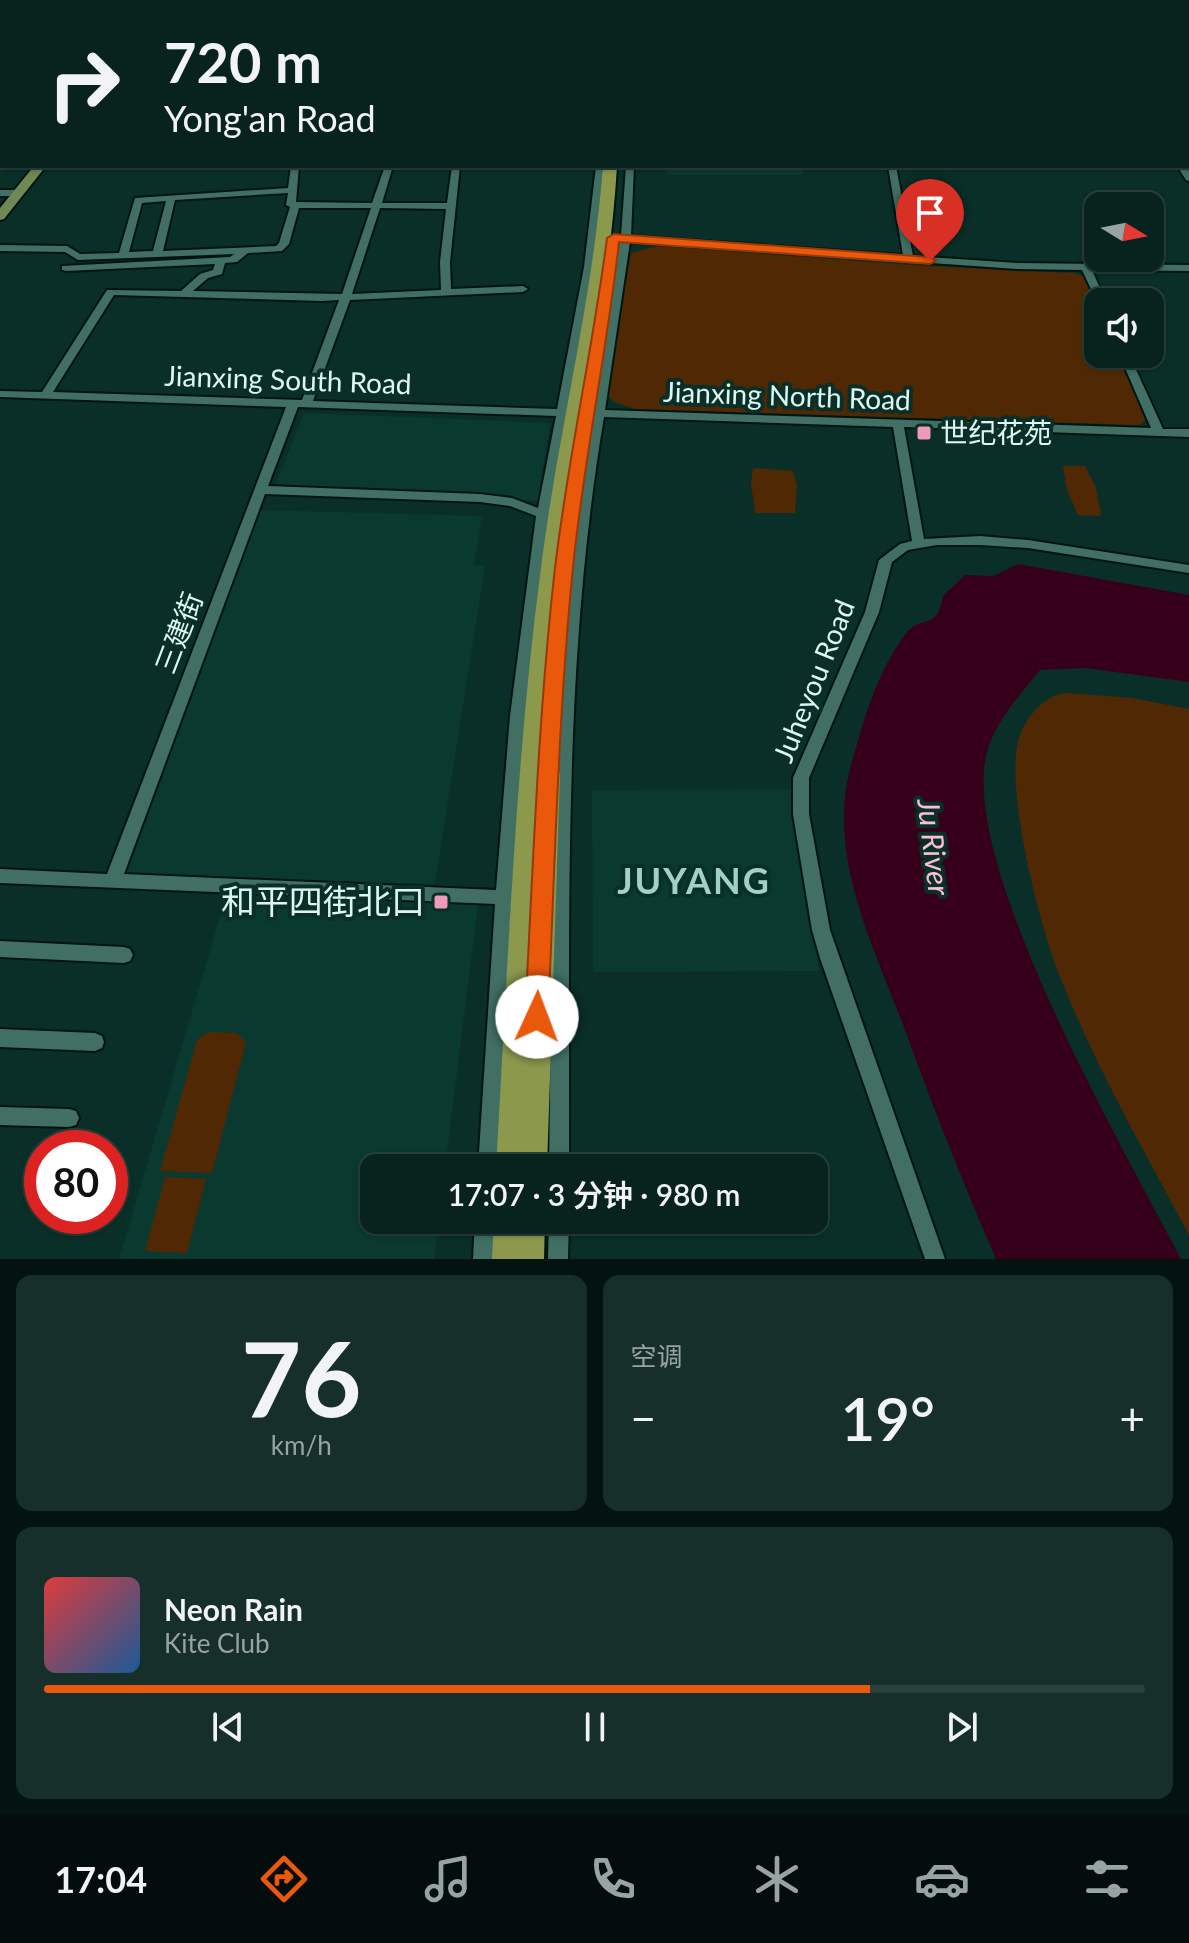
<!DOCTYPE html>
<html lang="zh">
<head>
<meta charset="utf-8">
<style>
  body { margin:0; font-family:Lato,"Noto Sans SC",sans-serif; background:#162f2b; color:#f1f3f6; height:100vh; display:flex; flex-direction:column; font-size:30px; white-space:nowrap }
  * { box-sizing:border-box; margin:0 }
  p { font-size:26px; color:#98a4a4 }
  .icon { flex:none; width:44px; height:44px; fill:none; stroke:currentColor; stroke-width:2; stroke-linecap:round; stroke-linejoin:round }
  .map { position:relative; height:1259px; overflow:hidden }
  .panel { display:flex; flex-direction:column; gap:16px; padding:16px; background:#041310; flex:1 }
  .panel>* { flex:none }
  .guide { position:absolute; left:0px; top:0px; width:1190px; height:168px; box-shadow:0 2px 6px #0004,0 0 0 2px #29403c; background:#08231e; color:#f1f3f6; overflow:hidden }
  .needle { width:52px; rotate:100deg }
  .tools { position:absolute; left:1084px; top:192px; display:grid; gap:16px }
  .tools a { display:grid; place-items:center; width:80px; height:80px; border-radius:16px; background:#08231e; box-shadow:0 2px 6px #0004,0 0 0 2px #29403c; font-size:40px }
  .speed { position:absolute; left:24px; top:1130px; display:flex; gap:16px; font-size:40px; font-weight:700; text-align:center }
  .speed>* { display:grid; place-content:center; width:104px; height:104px; border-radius:50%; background:#08231e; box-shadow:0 2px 6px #0004,0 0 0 2px #29403c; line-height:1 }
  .speed .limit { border:12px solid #d22; background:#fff; color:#111 }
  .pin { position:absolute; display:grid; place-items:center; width:68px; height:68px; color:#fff; margin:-82px -34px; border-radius:50% 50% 50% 0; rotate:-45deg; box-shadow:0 0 8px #0007 }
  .pin .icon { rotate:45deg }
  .me { position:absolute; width:88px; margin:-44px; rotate:2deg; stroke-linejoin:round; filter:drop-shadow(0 0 6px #0008) }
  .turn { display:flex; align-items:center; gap:28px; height:168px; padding:0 32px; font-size:36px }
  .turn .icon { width:104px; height:104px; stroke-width:2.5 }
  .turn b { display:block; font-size:56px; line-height:68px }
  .big { font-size:60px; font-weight:600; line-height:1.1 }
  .panel .card { flex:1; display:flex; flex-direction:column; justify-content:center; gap:12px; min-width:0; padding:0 28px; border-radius:16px; background:#162f2b }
  .panel .dial { align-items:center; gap:0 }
  .dial b { font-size:104px; line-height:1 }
  .song { display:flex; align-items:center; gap:24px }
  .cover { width:96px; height:96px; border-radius:12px; background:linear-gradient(135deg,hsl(0 70% 55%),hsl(210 70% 35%)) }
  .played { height:8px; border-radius:4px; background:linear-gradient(90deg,#ea580c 75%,#29403c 75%) }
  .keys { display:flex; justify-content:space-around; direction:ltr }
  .heat { display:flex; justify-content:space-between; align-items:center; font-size:44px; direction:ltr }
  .panel .tiles { flex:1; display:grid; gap:16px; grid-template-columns:1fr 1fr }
  .card:last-child { grid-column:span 2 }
  .trip { position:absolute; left:360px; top:1154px; width:468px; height:80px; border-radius:16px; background:#08231e; box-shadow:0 2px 6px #0004,0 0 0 2px #29403c; font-weight:600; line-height:80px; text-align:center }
  .dock { display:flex; height:128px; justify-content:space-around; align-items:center; background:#030e0c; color:#98a4a4 }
  .dock .icon { width:56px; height:56px }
  .dock .on { color:#ea580c }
  .dock b { font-size:36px; color:#f1f3f6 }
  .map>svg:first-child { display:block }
  .built { fill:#0a3930 }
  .green { fill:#502904 }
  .water { fill:#36001a }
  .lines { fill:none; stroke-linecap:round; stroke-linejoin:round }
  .minor-casing { stroke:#001511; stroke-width:4 }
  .major-casing { stroke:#001511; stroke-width:4 }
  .highway-casing { stroke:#001511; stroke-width:4 }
  .minor { fill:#416f64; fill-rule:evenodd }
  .major { fill:#6e8856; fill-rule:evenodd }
  .highway { fill:#8c994d; fill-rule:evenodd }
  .route { fill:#ea580c; stroke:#983908; stroke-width:2 }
  .poi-dot { fill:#ef9ab8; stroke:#0a2f28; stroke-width:3 }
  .labels { text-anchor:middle; stroke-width:8; stroke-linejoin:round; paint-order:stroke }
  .street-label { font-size:28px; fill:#ddf6ef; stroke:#0a2f28 }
  .poi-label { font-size:28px; fill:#ddf6ef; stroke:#0a2f28; text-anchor:start }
  .water-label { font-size:30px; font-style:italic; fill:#fabfd2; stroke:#0a2f28 }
  .near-poi-label { font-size:34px; fill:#ddf6ef; stroke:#0a2f28; text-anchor:end }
  .district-label { font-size:36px; font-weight:bold; letter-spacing:2px; fill:#a0d1c4; stroke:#0a2f28 }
</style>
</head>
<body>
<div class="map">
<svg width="1189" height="1259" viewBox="0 0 1189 1259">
  <rect width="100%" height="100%" fill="#0a2f28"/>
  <path class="built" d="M666 166H802L803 175H666Z
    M304 413 550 423 538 501 274 488Z
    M258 510 482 516 474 565 485 566 435 884 124 875Z
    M793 789 819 971 593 972 592 790Z
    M227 893 478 905 445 1168H374V1220H439L434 1259H119Z"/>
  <path class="green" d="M659 246 910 265 1075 273 1084 276 1098 309V354H1118L1146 419 1140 425 635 409 615 402 605 394 631 253Z
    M1063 466H1085L1096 488 1101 516 1078 515 1067 490Z
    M753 468 793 471 797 486 795 513H755L751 482Z
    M1067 693 1132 698 1189 709V1235C1145 1152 1096 1068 1061 979 1040 927 1008 802 1017 747 1021 722 1042 695 1067 693Z
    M208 1032 236 1033 246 1042 212 1173 160 1171 197 1040Z
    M165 1177 206 1179 187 1253 145 1251Z"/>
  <path class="water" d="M1018 564 1189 595V682L1085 668 1040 670C1020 695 996 720 987 752 958 865 1126 1152 1181 1259H996C963 1182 932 1106 904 1027 874 948 827 856 850 769 863 723 876 673 905 635 922 612 936 634 943 596L965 575 994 576Z"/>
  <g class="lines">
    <g class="minor-casing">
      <path id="minor" d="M32 0H41L30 2Z
        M601 0H609V2H601Z
        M626 0H634V2H626Z
        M858 0H866V2H858Z
        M1089 0H1097L1098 2H1090Z
        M1188 26H1189V30H1188Z
        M0 34H2V40H0Z
        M1188 90H1189V95H1188Z
        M291 166H299L296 202 372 203 385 166H393L382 203H447L452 166H460L450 262 451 289 523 286 528 289 523 292 350 300 313 401 557 409 584 267 596 166H604C598 248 584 328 569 409L594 410 620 241 609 238 614 235 621 236 626 166H634L631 236 903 255 888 166H896L913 256 1017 263 1189 265V271L1092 270 1106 302H1098V304L1082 270 1017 269 630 242 605 410 1151 428 1119 354H1129L1163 429H1189V437L904 427 924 539 980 536 1028 540 1189 565V573L1028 548 980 545H937L908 550 892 562 879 612 809 778V814L830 930 945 1259H925L820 958 812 930 793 814V778L865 612 879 560 900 544 912 541 893 427 604 417C562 665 570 918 569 1168H549C553 918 548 664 592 417L567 416 550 508 556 512 549 516C531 640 520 765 512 891L519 893 521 898 519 903 511 905 498 1168H478L495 904 0 883V869L107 874 286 407 0 397V391L42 392 107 290 181 291 200 274 213 270 215 264 66 271 62 270V266L230 257 234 254 78 260 65 252 0 251V245L67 246 80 254 119 253 135 198 288 188ZM288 193 286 205 290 207 279 243 276 246 163 251 175 200ZM166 201 153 251 129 252 142 203ZM299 208H371L342 294 193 291 208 278 222 274 225 263 237 262 248 253 282 251 289 244ZM380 208 446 209 440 262 441 290 352 294ZM114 295 322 301 339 300 302 400 53 392ZM298 407 556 416 538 508 512 498 480 494 268 486ZM265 494 480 502 510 506 536 516 510 716 496 890 124 874Z
        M1177 166H1185L1189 171V181L1186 180Z
        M0 190H18L23 193 18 196H0Z
        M0 941 124 947 130 949 133 955 130 961 124 963 0 957Z
        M0 1029 95 1033 102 1036 104 1042 102 1048 95 1051 0 1047Z
        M0 1107 69 1109 76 1111 79 1118 76 1125 69 1127 0 1125Z
        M475 1220H495L493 1259H473Z
        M549 1220H569L568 1259H548Z"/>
    </g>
    <g class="major-casing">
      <path id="major" d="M167 0H177L166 2Z
        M34 166H46L4 219 0 220V208Z"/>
    </g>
    <g class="highway-casing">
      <path id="highway" d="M615 0H627V2H615Z
        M603 166H617C610 282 586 395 569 510 557 595 551 680 545 765L557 767 560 774 547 1168H496C508 965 515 761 542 560 559 428 593 299 603 166Z
        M494 1220H545L544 1259H492Z"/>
    </g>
    <use href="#minor" class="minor"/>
    <use href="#major" class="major"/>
    <use href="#highway" class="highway"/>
  </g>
  <path class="route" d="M614 234 930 257 936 261 930 264 619 242C607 351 584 458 573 567 558 717 555 867 548 1017L545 1025 537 1028 528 1025 525 1017C533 868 538 717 555 568 568 457 593 348 607 238Z"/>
  <g class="poi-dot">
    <rect x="916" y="425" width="16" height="16" rx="4"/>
    <rect x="433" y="894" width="16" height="16" rx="4"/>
  </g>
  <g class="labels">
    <g class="street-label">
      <text transform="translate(288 380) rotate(2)" y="10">Jianxing South Road</text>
      <text transform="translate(787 396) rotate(2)" y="10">Jianxing North Road</text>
      <text transform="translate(179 633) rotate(-69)" y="10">三建街</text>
      <text transform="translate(814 681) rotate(-68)" y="10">Juheyou Road</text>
    </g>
    <g class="poi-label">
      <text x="940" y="443">世纪花苑</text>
    </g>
    <g class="water-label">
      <text transform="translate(933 847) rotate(83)" y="10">Ju River</text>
    </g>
    <g class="near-poi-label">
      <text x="425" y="914">和平四街北口</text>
    </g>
    <g class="district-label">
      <text x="694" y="894">JUYANG</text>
    </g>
  </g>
</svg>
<div class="tools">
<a><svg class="needle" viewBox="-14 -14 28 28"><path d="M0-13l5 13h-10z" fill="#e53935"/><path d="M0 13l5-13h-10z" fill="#98a4a4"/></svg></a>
<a><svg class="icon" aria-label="sound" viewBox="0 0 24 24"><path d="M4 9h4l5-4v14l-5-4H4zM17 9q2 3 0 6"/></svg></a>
</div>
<div class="speed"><div class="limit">80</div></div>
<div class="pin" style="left:930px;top:261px;background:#d93025"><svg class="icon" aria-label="arrive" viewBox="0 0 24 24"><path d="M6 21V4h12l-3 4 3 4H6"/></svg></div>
<svg class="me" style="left:537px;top:1017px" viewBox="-20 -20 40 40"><circle r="19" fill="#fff"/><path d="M0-13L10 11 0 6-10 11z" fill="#ea580c"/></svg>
<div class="trip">17:07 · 3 分钟 · 980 m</div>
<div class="guide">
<div class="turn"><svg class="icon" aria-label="right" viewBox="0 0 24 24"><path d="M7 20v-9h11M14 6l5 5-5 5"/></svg><div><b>720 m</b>Yong'an Road</div></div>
</div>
</div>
<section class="panel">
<div class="tiles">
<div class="card dial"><b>76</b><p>km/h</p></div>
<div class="card"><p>空调</p>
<div class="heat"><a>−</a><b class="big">19°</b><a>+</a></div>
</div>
<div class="card">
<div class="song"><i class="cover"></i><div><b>Neon Rain</b><p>Kite Club</p></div></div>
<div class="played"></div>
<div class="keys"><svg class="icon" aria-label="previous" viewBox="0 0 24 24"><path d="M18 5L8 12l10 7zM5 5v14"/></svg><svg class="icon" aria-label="pause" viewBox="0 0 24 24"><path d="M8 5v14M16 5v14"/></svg><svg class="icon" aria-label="next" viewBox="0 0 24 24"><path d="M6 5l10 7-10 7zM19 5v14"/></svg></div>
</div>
</div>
</section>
<nav class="dock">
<b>17:04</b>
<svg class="icon on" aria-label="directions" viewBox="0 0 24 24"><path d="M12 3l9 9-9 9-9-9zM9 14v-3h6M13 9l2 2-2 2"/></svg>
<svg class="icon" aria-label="music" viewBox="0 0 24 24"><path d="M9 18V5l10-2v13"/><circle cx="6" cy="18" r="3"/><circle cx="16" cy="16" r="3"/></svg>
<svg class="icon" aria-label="phone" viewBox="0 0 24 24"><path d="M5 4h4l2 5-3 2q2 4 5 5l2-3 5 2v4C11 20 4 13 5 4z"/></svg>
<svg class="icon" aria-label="climate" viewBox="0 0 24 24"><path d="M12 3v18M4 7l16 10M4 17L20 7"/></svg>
<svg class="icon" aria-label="car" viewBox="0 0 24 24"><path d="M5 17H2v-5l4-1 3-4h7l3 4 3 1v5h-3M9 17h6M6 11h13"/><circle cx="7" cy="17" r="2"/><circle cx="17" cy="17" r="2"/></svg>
<svg class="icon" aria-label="filters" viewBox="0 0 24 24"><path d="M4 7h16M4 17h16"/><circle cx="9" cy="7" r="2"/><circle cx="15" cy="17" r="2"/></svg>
</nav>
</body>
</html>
